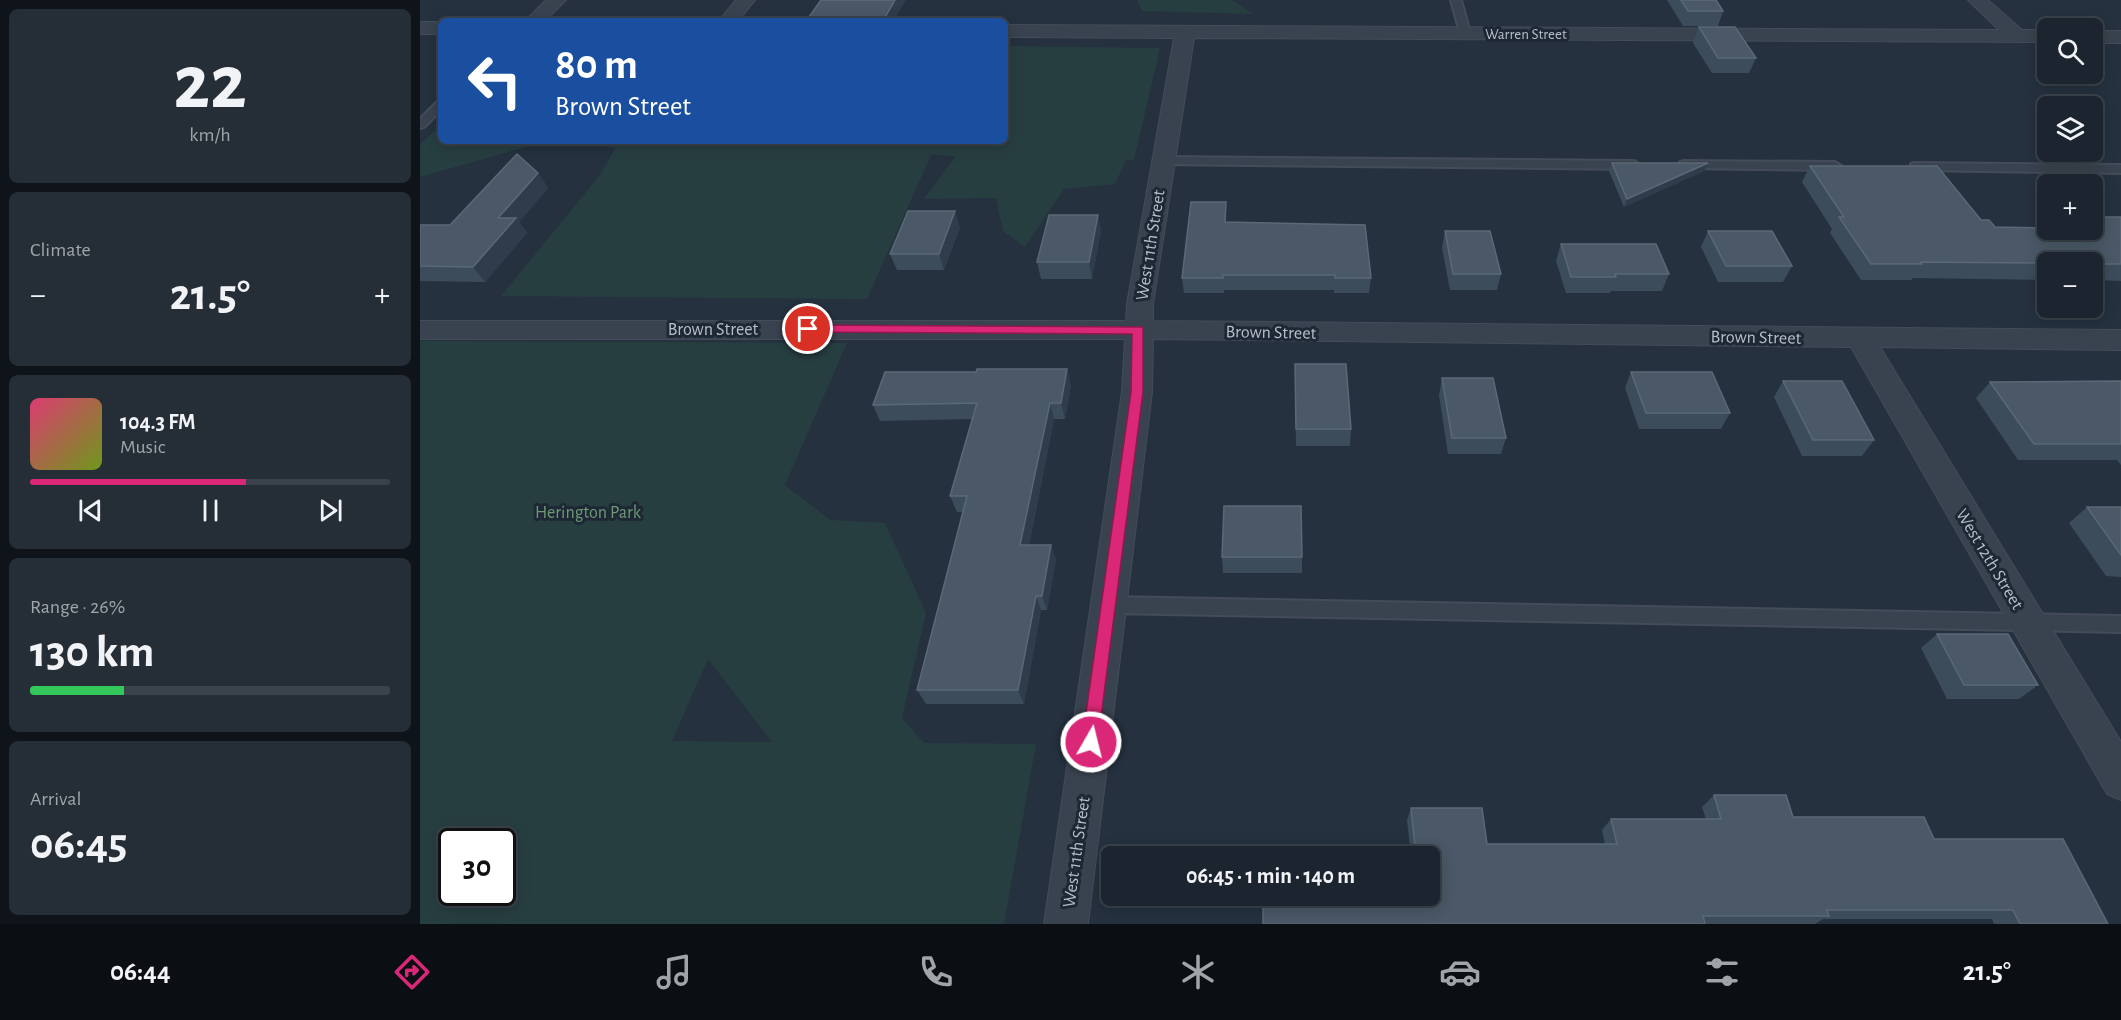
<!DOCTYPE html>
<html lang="en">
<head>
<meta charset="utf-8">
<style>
  body { margin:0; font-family:"Alegreya Sans",sans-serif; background:#252d37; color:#f1f3f6; height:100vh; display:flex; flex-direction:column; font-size:22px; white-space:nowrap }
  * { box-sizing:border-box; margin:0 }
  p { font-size:20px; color:#a0a5aa }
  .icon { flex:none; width:33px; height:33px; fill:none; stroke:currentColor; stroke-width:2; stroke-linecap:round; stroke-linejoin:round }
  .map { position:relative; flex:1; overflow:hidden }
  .details { display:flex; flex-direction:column; gap:9px; padding:9px; background:#0f141a; width:420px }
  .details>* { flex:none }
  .banner { position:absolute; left:18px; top:18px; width:570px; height:126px; border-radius:9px; box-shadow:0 3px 15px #0003,0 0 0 2px #3a424b; background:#1a4fa0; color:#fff; overflow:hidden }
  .tools { position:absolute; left:1617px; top:18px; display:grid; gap:12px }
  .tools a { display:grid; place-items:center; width:66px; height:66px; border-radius:9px; background:#1c252f; box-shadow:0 3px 15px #0003,0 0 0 2px #3a424b; font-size:30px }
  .speed { position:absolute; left:18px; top:828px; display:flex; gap:12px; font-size:30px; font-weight:700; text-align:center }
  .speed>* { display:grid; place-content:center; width:78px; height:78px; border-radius:50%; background:#1c252f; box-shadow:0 3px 15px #0003,0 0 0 2px #3a424b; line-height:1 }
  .speed .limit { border:3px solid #111; border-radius:9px; background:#fff; color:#111 }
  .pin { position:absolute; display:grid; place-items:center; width:51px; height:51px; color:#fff; margin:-26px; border:3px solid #fff; border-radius:50%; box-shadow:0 2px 6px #0007 }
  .me { position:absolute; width:66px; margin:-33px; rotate:8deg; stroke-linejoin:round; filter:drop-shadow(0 0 4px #0008) }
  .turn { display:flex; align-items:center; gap:21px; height:126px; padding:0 18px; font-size:27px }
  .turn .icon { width:78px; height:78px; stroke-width:2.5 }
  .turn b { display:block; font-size:42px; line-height:51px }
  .big { font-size:45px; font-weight:700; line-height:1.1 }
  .details .card { flex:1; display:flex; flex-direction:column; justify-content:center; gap:9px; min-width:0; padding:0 21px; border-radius:9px; background:#252d37 }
  .details .dial { align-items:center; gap:0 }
  .dial b { font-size:78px; line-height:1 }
  .song { display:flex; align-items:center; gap:18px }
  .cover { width:72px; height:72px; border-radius:9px; background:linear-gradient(135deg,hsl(340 70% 55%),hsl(80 70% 35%)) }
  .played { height:6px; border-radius:3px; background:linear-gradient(90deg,#db2777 60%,#3a424b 60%) }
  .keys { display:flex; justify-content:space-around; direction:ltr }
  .heat { display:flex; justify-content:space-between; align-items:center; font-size:33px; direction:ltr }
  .charge { height:9px; border-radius:4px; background:linear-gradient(90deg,#34c759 26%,#3a424b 0) }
  .trip { position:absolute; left:681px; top:846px; width:339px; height:60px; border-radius:9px; background:#1c252f; box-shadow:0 3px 15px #0003,0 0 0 2px #3a424b; font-weight:700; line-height:60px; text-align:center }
  .menu { display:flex; height:96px; justify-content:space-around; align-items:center; background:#0b0f13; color:#a0a5aa }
  .menu .icon { width:42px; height:42px }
  .menu .on { color:#db2777 }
  .menu b { font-size:27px; color:#f1f3f6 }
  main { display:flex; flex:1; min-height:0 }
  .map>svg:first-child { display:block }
  .green { fill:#273e40; fill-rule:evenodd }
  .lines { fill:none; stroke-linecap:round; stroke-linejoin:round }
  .service-casing { stroke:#434c58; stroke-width:4 }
  .minor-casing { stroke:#434c58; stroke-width:2 }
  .service { fill:#39434f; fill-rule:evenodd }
  .minor { fill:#39434f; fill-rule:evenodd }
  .wall { fill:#3d4c5b }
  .shaded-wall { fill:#2e3c4b }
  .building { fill:#4a5867; stroke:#5b6877; stroke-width:1.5 }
  .route { fill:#db2777; stroke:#8e194d; stroke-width:1.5 }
  .labels { text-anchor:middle; stroke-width:6; stroke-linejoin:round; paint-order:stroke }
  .far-street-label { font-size:15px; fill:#b6beca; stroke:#1e2834 }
  .street-label { font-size:18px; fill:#b6beca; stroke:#1e2834 }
  .park-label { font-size:18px; fill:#6d9a75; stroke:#1e2834 }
</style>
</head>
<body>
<main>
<section class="details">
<div class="card dial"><b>22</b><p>km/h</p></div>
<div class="card"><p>Climate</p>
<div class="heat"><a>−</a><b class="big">21.5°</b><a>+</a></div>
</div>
<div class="card">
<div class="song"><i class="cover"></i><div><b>104.3 FM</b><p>Music</p></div></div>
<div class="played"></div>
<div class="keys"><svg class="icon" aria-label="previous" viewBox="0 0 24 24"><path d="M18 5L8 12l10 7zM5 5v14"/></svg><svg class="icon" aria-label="pause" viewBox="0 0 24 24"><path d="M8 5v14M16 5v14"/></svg><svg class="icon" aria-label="next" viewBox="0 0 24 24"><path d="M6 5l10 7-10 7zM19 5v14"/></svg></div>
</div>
<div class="card"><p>Range · 26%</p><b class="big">130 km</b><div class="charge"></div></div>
<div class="card"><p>Arrival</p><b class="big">06:45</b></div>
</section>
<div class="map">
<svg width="1701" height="924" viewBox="0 0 1701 924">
  <rect width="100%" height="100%" fill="#25313f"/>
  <path class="green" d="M717 0H812L833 14 722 11Z
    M585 46 740 48 714 160H706L695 184 644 189 605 247 583 231 576 198 504 199 536 156 511 155 447 299 81 296 180 175 195 148 167 141H585Z
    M21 130V141H127L0 177V144L13 132Z
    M0 341 427 343 365 485 410 520 465 523 506 613 482 718 504 743 616 744 584 924H0ZM288 659 352 742H351L252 741ZM32 842H82V892H32Z"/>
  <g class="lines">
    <g class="service-casing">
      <path id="service" d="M1031 0H1041L1050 33 1049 35 1040 33Z
        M21 101V110L4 127 0 128V119L17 102Z
        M744 157 1214 161 1220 165 1214 169 740 164 738 161Z
        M1264 161 1415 162 1421 166 1415 170 1260 168V162Z
        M1495 163 1701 165V173L1491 170V164Z
        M689 597 1701 616V632L689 613 682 611 680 605 682 599Z"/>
    </g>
    <g class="minor-casing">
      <path id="minor" d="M126 0H146L125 21H105Z
        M316 0H335L318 21H299Z
        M1548 0H1568L1602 30H1628V42L774 38 733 304V321L1701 330V350L1460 347 1701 742V800L1687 794 1431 347 733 339 732 392 668 924H624L702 392 705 339H0V321H706L707 304 754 38 585 37V25L1579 30Z
        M0 22H21V34H0Z
        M1672 31H1701V43H1672Z"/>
    </g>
    <use href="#service" class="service"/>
    <use href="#minor" class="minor"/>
  </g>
  <path class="wall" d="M1247 0H1296L1303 11 1298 26H1263Z
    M1279 27 1336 58 1329 73H1292L1273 43Z
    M1192 163 1284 171 1204 207 1189 171Z
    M1390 166 1561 220 1575 227 1672 230 1701 217V281L1672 280V262H1628V280L1493 278 1491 280H1441L1410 233 1412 229 1382 182Z
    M118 173 128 188 99 222 107 233 65 282 0 281V225H30Z
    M806 218V222L951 278 949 293H914V290H804V293H764L762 278Z
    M540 227 524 270H477L470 254Z
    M681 231 672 279H621L617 262Z
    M1025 231 1081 274 1077 290H1030L1022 248Z
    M1288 231 1372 266 1363 282H1298L1281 247Z
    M1141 244 1249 274 1242 291H1191L1190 293H1146L1136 261Z
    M875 364 931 429 930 446H876Z
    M556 372 651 385 645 419H634L609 545 636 559 627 610H621L604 704H506L497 690 543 512H537L530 496 552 419 460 421 453 405Z
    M1211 372 1310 413 1301 429H1219L1205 388Z
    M1022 378 1086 438 1081 454H1028L1019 395Z
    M1363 381 1454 440 1442 456H1382L1354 397Z
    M1701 381V465L1697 460H1598L1556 398 1570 382Z
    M1667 507H1701V577L1686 576 1649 523Z
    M802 557H882V573H803Z
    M1517 634 1618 685 1599 699H1527L1501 648Z
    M1294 795 1373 817 1514 839 1688 924H1574L1572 919H1403L1395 924H843L1010 896V856H991L987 820 991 808 1067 844H1185L1182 830 1191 819H1286L1282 807Z"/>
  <path class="shaded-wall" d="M475 0H486L474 21H463Z
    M1288 163 1284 171 1204 207 1207 199Z
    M118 173 128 188 99 222 107 233 65 282 53 267 78 218Z
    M535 211 540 227 524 270 519 254Z
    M678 215 681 231 672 279 669 262Z
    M647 369 651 385 645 419 641 403Z
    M630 403 634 419 606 559 600 545Z
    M631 545 636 559 627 610 622 596Z
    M616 596 621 610 604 704 598 690Z"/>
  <path class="building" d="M401 0H475L463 21H386Z
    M1261 0H1296L1303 11H1268Z
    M1279 27H1315L1336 58H1298Z
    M97 154 118 173 78 218H96L53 267 0 266V225H30Z
    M1192 163H1288L1207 199Z
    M1390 166H1517L1561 220H1569L1575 227 1628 228V230H1672V217H1701V264H1672V262H1628V263L1501 262 1502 264H1451L1419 217H1424Z
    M771 202H806L805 222 945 225 951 278H915V275H803V278H762Z
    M488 211H535L519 254H470Z
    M629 215H678L669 262H617Z
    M1025 231H1070L1081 274H1033Z
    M1288 231H1352L1372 266H1306Z
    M1141 244H1236L1249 274H1195L1196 277H1151Z
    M875 364H926L931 429H876Z
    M557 369H647L641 403H630L600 545H631L622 596H616L598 690H497L547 496H530L557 403 453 405 465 372H556Z
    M1211 372H1292L1310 413H1226Z
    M1022 378H1073L1086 438H1032Z
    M1363 381H1422L1454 440H1393Z
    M1701 381V444H1614L1570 382Z
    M804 506H881L882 557H802Z
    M1667 507H1701V555Z
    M1517 634H1588L1618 685H1544Z
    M1294 795H1366L1373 817H1504L1514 839H1643L1688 924H1600L1593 910H1407L1409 916H1283L1285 924H843V896H1010V856H996L991 808H1062L1067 844H1197L1191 819H1301Z"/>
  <path class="route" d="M388 325 723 327V392L677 748 671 750 665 748 662 742 711 392 712 334 384 332 382 329Z"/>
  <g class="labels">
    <g class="far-street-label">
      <text x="1106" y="39">Warren Street</text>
    </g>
    <g class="street-label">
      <text transform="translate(730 245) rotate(-81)" y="6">West 11th Street</text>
      <text x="293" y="335">Brown Street</text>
      <text transform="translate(851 332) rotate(1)" y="6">Brown Street</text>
      <text transform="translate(1336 337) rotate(1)" y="6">Brown Street</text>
      <text transform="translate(1570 559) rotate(59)" y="6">West 12th Street</text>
      <text transform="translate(656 852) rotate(-82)" y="6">West 11th Street</text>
    </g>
    <g class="park-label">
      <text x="168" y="518">Herington Park</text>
    </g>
  </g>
</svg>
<div class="tools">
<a><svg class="icon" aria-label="search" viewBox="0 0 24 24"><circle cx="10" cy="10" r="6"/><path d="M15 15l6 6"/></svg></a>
<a><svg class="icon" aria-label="layers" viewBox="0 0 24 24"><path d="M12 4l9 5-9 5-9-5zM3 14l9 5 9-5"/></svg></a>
<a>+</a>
<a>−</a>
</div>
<div class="speed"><div class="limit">30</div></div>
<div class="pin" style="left:388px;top:329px;background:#d93025"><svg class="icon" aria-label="arrive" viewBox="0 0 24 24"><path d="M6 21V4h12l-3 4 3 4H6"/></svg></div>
<svg class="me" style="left:671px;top:742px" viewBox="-20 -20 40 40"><circle r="17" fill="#db2777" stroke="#fff" stroke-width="3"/><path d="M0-11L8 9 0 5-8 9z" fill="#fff"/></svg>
<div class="trip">06:45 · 1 min · 140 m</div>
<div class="banner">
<div class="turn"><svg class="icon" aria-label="left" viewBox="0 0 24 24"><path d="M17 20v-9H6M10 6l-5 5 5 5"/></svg><div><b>80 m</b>Brown Street</div></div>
</div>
</div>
</main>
<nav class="menu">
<b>06:44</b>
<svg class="icon on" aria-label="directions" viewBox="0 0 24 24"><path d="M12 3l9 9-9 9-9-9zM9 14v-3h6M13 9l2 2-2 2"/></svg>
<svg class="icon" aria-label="music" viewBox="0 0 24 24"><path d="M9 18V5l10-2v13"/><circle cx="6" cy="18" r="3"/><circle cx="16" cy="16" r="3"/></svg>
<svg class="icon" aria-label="phone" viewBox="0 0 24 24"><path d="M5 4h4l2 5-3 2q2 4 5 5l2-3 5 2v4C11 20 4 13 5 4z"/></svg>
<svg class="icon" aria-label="climate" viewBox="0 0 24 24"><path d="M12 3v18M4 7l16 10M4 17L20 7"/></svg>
<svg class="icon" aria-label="car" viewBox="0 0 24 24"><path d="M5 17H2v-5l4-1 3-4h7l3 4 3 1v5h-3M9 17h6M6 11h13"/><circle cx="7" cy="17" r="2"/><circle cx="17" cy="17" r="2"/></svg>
<svg class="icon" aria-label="filters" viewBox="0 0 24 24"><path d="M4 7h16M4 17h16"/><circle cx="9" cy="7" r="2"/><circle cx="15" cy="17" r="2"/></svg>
<b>21.5°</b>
</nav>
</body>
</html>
